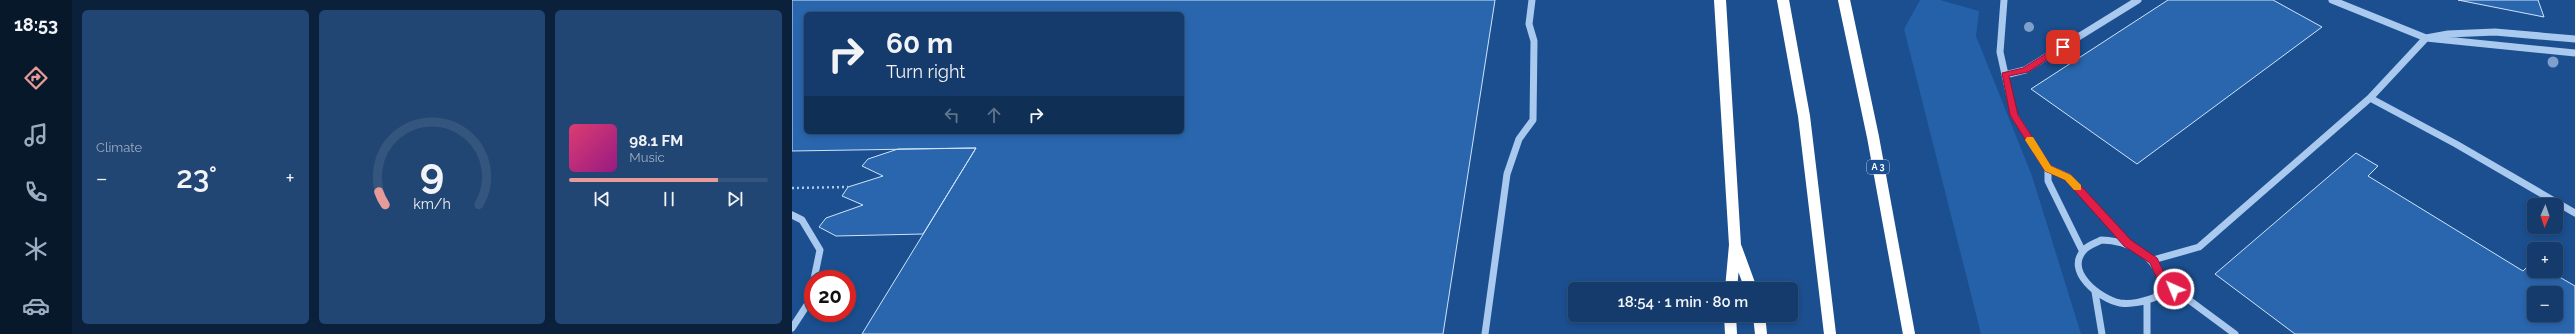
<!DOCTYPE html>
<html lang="en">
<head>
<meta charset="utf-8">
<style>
  body { margin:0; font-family:Raleway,sans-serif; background:#214673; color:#f1f3f6; height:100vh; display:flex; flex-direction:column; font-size:15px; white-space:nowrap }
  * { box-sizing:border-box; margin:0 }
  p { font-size:13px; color:#9dadc1 }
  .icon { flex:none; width:22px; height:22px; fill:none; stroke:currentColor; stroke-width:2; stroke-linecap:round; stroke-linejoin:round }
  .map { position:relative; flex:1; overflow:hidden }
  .drawer { display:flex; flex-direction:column; gap:10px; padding:10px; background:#0b203b; width:720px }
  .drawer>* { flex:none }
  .banner { position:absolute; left:12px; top:12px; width:380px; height:122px; border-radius:6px; box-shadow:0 2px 6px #0003,0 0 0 1px #33557e; background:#143b6b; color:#f1f3f6; overflow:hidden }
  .needle { width:26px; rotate:182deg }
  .buttons { position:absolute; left:1735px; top:198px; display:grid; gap:8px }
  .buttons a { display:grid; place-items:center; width:36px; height:36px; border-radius:6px; background:#143b6b; box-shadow:0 2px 6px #0003,0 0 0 1px #33557e; font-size:20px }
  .speed { position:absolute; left:12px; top:270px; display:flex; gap:8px; font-size:20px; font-weight:700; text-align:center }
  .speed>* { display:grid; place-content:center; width:52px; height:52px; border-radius:50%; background:#143b6b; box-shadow:0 2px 6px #0003,0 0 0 1px #33557e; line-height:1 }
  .speed .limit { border:6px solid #d22; background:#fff; color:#111 }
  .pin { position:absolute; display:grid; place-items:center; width:34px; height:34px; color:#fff; margin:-17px; border-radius:8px; box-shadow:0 2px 6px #0006 }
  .me { position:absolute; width:44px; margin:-22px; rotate:316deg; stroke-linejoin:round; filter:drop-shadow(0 0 3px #0008) }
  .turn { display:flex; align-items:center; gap:14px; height:84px; padding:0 16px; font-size:18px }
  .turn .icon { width:52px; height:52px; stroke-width:2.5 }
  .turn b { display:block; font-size:28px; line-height:34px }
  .lanes { display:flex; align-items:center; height:38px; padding:0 16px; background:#0003; justify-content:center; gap:20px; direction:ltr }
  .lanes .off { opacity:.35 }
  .big { font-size:30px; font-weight:600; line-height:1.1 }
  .drawer .card { flex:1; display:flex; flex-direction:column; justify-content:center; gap:6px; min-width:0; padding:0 14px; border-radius:6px; background:#214673 }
  .drawer .dial { align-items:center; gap:0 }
  .dial svg { height:104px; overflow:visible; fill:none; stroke:#33557e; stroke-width:7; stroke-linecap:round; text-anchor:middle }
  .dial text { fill:#f1f3f6; stroke:none }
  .song { display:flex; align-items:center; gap:12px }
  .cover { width:48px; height:48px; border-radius:6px; background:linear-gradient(135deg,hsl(340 70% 55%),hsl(310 70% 35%)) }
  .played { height:4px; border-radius:2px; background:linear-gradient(90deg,#e69b98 75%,#33557e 75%) }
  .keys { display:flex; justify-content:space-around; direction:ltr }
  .heat { display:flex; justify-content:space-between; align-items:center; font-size:22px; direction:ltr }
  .drawer .tiles { flex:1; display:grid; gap:10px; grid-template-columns:repeat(3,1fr) }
  .trip { position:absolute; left:776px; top:282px; width:230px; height:40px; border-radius:6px; background:#143b6b; box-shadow:0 2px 6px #0003,0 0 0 1px #33557e; font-weight:600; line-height:40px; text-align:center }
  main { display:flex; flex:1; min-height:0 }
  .tab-bar { display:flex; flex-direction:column; width:72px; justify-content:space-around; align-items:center; background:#08182b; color:#9dadc1 }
  .tab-bar .icon { width:28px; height:28px }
  .tab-bar .active { color:#e69b98 }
  .tab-bar b { font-size:18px; color:#f1f3f6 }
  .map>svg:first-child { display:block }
  .green { fill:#2461a8 }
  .building { fill:#2a66ad; stroke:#cfe3fa; fill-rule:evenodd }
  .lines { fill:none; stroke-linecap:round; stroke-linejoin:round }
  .path { stroke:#a9c9ee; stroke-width:2.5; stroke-dasharray:2 3; stroke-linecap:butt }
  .minor { stroke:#a9c9ee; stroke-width:7 }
  .highway { stroke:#fff; stroke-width:12 }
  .tree { fill:#7ea0ca }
  .route { fill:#e11d48; stroke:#92132f }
  .slow { fill:#f59e0b }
  .labels { text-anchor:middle; stroke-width:4; stroke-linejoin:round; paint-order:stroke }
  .shield { fill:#1b4f8f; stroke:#bbcadd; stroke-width:1 }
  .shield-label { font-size:9px; font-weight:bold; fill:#fff }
</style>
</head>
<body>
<main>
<nav class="tab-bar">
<b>18:53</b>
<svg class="icon active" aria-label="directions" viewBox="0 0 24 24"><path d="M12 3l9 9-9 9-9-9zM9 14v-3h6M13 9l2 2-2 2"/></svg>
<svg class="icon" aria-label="music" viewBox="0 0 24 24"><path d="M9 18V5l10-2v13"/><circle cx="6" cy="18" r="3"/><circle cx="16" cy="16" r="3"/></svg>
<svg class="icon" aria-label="phone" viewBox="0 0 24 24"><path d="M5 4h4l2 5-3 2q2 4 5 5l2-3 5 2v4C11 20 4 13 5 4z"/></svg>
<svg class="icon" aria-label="climate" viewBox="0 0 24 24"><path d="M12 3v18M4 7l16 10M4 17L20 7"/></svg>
<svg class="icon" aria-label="car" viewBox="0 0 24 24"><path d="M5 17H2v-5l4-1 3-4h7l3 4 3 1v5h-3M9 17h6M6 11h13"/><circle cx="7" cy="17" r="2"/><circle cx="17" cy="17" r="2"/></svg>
</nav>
<section class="drawer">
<div class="tiles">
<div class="card"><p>Climate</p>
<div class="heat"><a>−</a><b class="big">23°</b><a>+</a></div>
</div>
<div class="card dial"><svg viewBox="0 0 100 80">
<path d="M14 69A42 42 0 1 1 86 69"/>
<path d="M14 69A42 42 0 0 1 9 59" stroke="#e69b98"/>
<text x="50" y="56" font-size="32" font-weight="700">9</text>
<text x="50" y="72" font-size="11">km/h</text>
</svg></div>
<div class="card">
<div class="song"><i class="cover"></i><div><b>98.1 FM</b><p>Music</p></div></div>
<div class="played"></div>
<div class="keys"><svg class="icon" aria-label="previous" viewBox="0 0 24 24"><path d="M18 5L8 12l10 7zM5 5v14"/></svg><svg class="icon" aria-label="pause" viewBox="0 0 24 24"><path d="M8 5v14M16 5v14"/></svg><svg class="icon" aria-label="next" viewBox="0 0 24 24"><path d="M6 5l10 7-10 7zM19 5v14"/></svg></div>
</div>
</div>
</section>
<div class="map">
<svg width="1783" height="334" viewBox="0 0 1783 334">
  <rect width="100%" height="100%" fill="#1b4f8f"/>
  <path class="green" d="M1128 0H1148L1187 11 1184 36 1240 176 1289 334H1189L1112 29Z"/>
  <path class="building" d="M0 0H703L651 334H70L184 148 0 151ZM14 14H390V132H14Z
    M1376 0H1481L1530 27 1345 164 1239 89Z
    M1666 0H1746L1752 17Z
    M184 148 131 234 44 236 27 227 34 218 71 205 50 196 56 187 91 176 70 166 76 159 106 149Z
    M1564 153 1586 166 1576 176 1731 271 1741 261 1742 271H1757L1783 286V334H1503L1423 274ZM1742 293H1764V315H1742Z"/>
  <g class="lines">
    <path class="path" d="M0 188 56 187"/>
    <path class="minor" d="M1212 0 1208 52 1222 115 1256 168V181L1290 250
      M1540 0 1634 38 1783 53
      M1213 75 1233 70 1346 0
      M1578 98 1664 144 1783 213
      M1256 168 1276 177 1335 243
      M0 215 10 220 28 250 22 279
      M1309 240C1338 241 1359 252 1370 280L1364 297C1352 301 1341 305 1328 303 1308 299 1271 271 1293 249 1297 245 1304 243 1309 240Z
      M1361 260 1407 247 1578 98 1634 38 1656 34 1703 32 1783 39
      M1370 280 1443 334
      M1303 292 1310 334
      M1355 302V334
      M0 328 17 302 21 283
      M693 334 715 174 727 139 741 120 742 41 737 24 740 0"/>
    <path class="highway" d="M928 0 943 245 939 289
      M991 0 1012 116 1038 334
      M1052 0 1081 137 1117 334
      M944 248 959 289
      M938 315 939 334
      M967 315 969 334"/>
  </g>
  <g class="tree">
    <circle cx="1237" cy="27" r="5"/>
    <circle cx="1761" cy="62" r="5.5"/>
  </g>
  <path class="route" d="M1268 45 1275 47 1236 72 1217 76 1226 115 1259 166 1279 175 1339 240 1365 258 1374 277 1386 286V292H1379L1367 283 1358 263 1332 246 1273 180 1253 171 1218 115 1210 73 1231 68Z"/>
  <path class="slow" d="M1235 137H1241L1259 166 1279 175 1289 185V190H1282L1273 180 1253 171 1233 140Z"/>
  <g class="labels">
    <rect class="shield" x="1075" y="160" width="22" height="14" rx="3"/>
    <g class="shield-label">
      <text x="1086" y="170">A 3</text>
    </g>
  </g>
</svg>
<div class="buttons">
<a><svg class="needle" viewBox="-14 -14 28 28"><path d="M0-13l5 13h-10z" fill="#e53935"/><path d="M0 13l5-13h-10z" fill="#9dadc1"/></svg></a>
<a>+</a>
<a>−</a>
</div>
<div class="speed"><div class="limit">20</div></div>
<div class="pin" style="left:1271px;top:47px;background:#d93025"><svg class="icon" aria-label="arrive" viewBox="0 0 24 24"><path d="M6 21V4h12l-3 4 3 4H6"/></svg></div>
<svg class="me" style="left:1382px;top:289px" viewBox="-20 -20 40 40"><circle r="17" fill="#e11d48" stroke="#fff" stroke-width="3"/><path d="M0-11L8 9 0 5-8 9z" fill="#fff"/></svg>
<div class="trip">18:54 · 1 min · 80 m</div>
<div class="banner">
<div class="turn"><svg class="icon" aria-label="right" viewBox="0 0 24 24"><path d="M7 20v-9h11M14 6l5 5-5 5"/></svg><div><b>60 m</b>Turn right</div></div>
<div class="lanes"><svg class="icon off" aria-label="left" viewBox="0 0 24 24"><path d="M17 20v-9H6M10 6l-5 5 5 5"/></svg><svg class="icon off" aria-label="ahead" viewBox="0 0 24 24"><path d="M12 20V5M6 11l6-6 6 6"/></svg><svg class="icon" aria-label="right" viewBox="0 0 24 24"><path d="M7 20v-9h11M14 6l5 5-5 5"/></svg></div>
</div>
</div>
</main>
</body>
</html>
